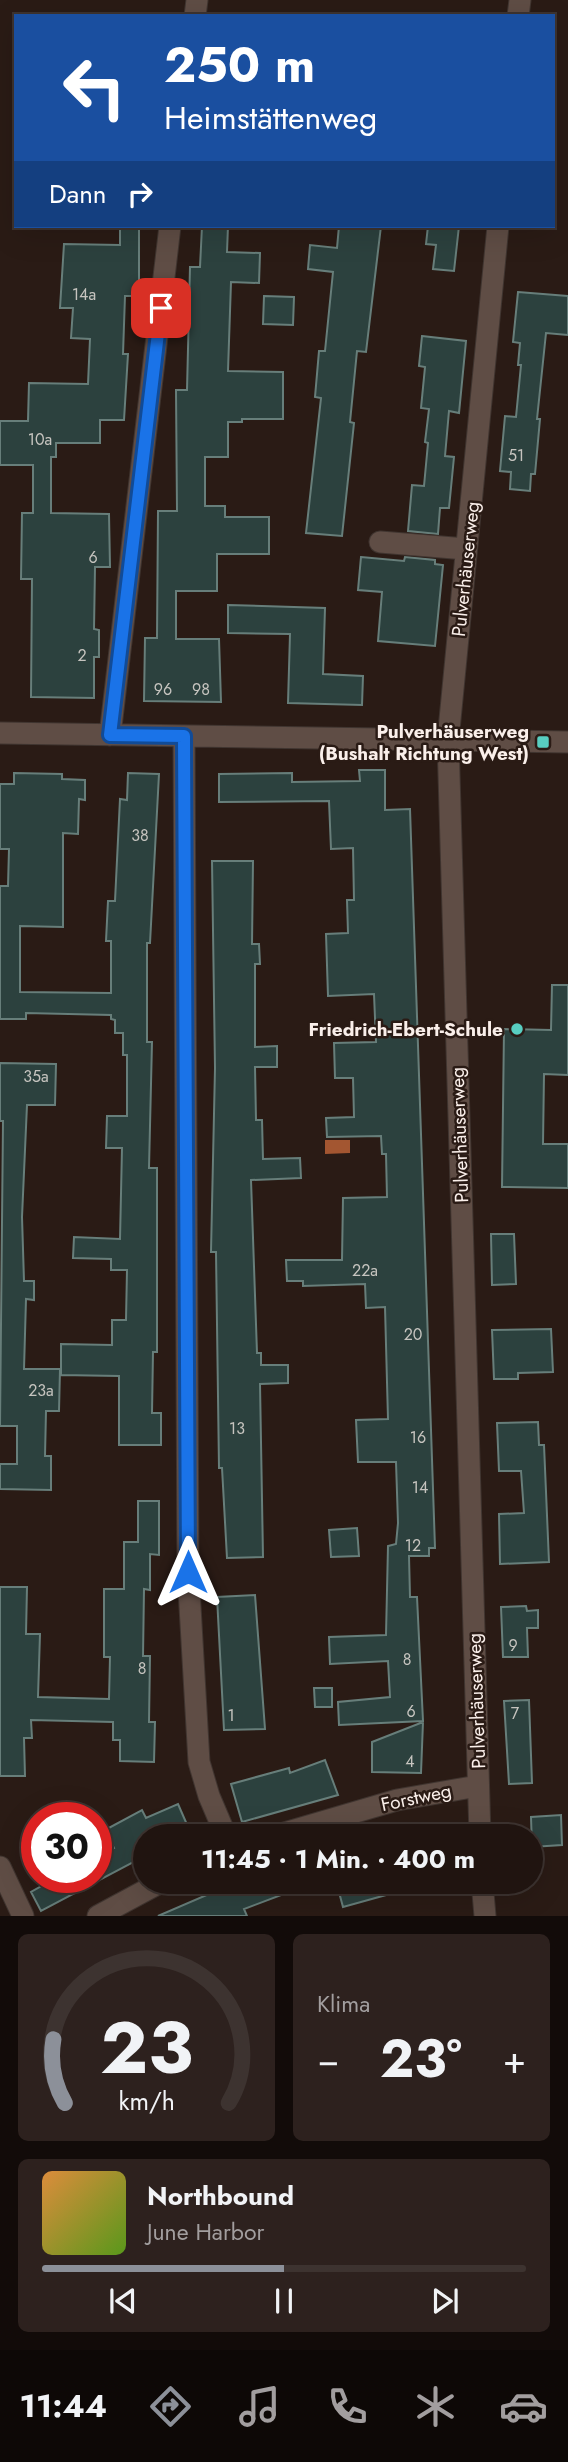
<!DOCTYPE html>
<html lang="de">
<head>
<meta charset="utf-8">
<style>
  body { margin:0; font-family:Jost,sans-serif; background:#2d211e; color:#f1f3f6; height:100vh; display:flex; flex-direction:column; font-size:26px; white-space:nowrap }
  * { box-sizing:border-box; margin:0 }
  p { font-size:23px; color:#a29e9f }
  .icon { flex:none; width:38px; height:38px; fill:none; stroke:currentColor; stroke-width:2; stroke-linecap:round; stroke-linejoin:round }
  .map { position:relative; height:1916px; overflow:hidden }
  .side { display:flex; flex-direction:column; gap:18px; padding:18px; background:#120b09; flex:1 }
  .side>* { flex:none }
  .banner { position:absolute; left:14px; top:14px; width:541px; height:214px; border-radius:0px; box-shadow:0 7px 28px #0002,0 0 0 2px #3d3330; background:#1a4fa0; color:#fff; overflow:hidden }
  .speed { position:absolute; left:21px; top:1802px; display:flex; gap:14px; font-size:35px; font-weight:700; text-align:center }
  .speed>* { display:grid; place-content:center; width:91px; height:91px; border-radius:50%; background:#201410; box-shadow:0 7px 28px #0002,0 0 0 2px #3d3330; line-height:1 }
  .speed .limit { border:10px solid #d22; background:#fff; color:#111 }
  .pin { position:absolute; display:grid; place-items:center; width:60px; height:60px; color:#fff; margin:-30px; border-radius:14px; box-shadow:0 4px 10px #0006 }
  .me { position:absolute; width:77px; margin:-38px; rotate:0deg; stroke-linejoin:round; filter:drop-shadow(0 0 5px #0008) }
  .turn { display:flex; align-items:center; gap:24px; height:147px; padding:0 35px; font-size:32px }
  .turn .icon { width:91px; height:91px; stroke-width:2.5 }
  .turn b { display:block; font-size:49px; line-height:60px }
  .then { display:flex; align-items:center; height:66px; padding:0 35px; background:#0003; gap:14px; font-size:26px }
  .big { font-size:52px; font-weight:700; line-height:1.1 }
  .side .tile { flex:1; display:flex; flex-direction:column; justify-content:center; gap:10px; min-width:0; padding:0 24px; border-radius:10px; background:#2d211e }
  .side .dial { align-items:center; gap:0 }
  .dial svg { height:182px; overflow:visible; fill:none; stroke:#3d3330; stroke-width:7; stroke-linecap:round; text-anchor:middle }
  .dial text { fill:#f1f3f6; stroke:none }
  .song { display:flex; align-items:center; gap:21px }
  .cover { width:84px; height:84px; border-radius:10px; background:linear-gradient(135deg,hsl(30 70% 55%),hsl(90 70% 35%)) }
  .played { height:7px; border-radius:4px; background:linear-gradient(90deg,#8c9099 50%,#3d3330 50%) }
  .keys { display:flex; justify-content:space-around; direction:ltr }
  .heat { display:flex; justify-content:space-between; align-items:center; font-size:38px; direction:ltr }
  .side .tiles { flex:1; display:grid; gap:18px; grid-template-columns:1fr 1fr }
  .tile:last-child { grid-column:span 2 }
  .trip { position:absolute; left:133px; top:1824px; width:410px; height:70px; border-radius:35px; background:#201410; box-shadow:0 7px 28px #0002,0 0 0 2px #3d3330; font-weight:700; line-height:70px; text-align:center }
  .dock { display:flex; height:112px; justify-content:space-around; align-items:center; background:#0d0806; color:#a29e9f }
  .dock .icon { width:49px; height:49px }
  .dock .selected { color:#8c9099 }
  .dock b { font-size:32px; color:#f1f3f6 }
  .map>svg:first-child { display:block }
  .water { fill:#a35631 }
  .building { fill:#2c413e; stroke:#677e7a; stroke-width:2 }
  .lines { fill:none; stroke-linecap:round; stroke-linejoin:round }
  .minor-casing { stroke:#403530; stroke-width:23 }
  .minor { stroke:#5f4d45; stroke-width:21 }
  .route-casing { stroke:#114b97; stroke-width:18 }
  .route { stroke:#1a73e8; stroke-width:12 }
  .poi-dot { fill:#58cec1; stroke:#2a1b15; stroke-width:2.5 }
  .labels { text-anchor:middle; stroke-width:5; stroke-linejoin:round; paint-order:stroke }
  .number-label { font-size:16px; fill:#c6c4bf }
  .street-label { font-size:19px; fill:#faefea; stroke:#2a1b15 }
  .poi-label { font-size:19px; font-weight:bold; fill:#faefea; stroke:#2a1b15; text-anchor:end }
</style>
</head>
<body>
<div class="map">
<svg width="568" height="1916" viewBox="0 0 568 1916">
  <rect width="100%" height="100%" fill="#2a1b15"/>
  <path class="water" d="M325 1140H350V1153L325 1154Z"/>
  <path class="building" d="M120 226H139V296H125L123 354H128L124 420H100V443H56V457H51V513L109 514 110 567H95L94 629 99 630V657H94V698L31 697 32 579H21L22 513H33V465H0V421H28L29 383 88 384 90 339 71 338 73 308H60L64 244 120 245Z
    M202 226H228L227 252 260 253 259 283 231 282 228 371 283 372V419H242V422H228V457H205V506H225V517H269V554H217V591H176V639H219L221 702 144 701 145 638H157L158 511H177L176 390H187L190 267H200Z
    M339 226H381L366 352 357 351 350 422 354 423 342 536 306 533 321 398 315 397 319 351H325L333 272 308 269 310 245 337 248Z
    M428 226H459L454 271 433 269 436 245 426 244Z
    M518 292 568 296V335L546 333 537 419H540L535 474H531L530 491 510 489 511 472 500 471 505 416 516 417 521 365H518L520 343 513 342Z
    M264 296 294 297 293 325 263 324Z
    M422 336 466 341 459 413 449 411 445 456 454 457 449 508H440L438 534 408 531 412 485 424 486 428 443 425 442 429 409 421 408 425 367 419 366Z
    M361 557 404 561 405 557 435 560V564L443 565 435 646 378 641 382 592 358 590Z
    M228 605 325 608 323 674 363 676 362 705 288 703 290 634 228 633Z
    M359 770H385V810L410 809 435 1548H429V1556H409L410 1597H417L423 1721 339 1725 338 1702 390 1697 388 1661 330 1664 329 1637 386 1635 388 1546 396 1544 398 1523 396 1462H358L356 1420 388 1419 385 1307 366 1308 365 1284 303 1286V1281H287L286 1260H342L343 1198 387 1197 386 1154H382L381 1136 327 1137 326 1118 354 1117 353 1078H335L334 1043 376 1042 374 994 328 996 326 934 348 933 347 900H354L353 848 331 849 329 801 219 802V774L292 773V782L360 781Z
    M14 773 62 774V779L85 780V800L79 799 78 834 63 833V927L20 926V992L111 993V941H106L108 901H115L120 799 127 800 128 773 159 774 150 943H147V1042H152L149 1168H157V1352H153L152 1413H161V1445H119V1376L61 1375V1344L112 1345V1320H126L127 1270H111V1259L73 1258 74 1237 120 1239 122 1148H106L107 1116H127V1055H123V1033H115V1020L111 1019V1015L26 1013V1019H0V886H8L9 849H0V784H14Z
    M212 861H253L252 944H259L260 964H255V1047L277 1046V1067H255L256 1120H262L263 1159 300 1158 301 1178 251 1180 257 1353H261V1365H288V1383L260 1384 263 1557 227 1558 222 1468H219L216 1252H211L215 1068Z
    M552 985H568V1075L544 1074 543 1144H568V1188L502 1187 504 1029 551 1030Z
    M0 1063 56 1064 55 1105H27L22 1217 24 1281H34V1300L26 1299 24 1369H60L59 1411H46L45 1456H51V1490L0 1489V1464H17V1426H0L3 1121H0Z
    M491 1234H514L516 1284 492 1285Z
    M551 1329 553 1372 518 1373V1379H494L492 1330Z
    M538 1422 539 1445H544L549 1562 500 1564 499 1514 524 1513 521 1471H499L497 1423Z
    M138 1501H159V1555L150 1554V1590L144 1589 143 1656H150L149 1722H155L154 1762 120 1761V1740H113V1722L31 1720 32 1738H24L25 1776H0V1587H27L26 1634H40L38 1697 109 1699 110 1657H104V1589H124V1542H138Z
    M357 1528 359 1556 331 1557 329 1530Z
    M255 1595 265 1729 224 1730 217 1597Z
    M526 1606 527 1611 538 1610V1628H527L528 1657H503L501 1607Z
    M314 1688H332V1707H315Z
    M529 1700 532 1783 509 1784 504 1701Z
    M423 1722 421 1773 372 1772V1742Z
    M325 1760 338 1795 242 1822 231 1784 289 1768 290 1773Z
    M178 1804 192 1836H145V1856L41 1911 31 1892 56 1878H96V1858L114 1848 105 1830 142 1810 146 1818Z
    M561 1815 562 1845 532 1847 531 1817Z
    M239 1881 313 1883 244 1909 247 1916H158Z
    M336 1881H414L415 1887 343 1907Z"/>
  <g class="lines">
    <g class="minor-casing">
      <path id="minor" d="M195 16 197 0
        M518 16 520 0
        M380 542 466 549
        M0 733 568 742
        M110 735 170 226
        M184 736 188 1572 199 1762 209 1796 226 1836
        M274 1836 397 1800 478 1786
        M480 1836 448 740 498 226
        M0 1867 23 1916
        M482 1881 485 1916
        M98 1916 163 1881"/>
    </g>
    <use href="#minor" class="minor"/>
  </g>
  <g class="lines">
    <g class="route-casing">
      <path id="route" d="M161 308 110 735 184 736 188 1572"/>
    </g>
    <use href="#route" class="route"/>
  </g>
  <g class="poi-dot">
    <rect x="536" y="735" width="14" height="14" rx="3.5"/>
    <circle cx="517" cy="1029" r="7"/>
  </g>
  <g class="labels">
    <g class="number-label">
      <text x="84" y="300">14a</text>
      <text x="40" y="445">10a</text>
      <text x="516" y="461">51</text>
      <text x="93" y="563">6</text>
      <text x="82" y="661">2</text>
      <text x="163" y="695">96</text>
      <text x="201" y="695">98</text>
      <text x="140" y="841">38</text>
      <text x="36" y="1082">35a</text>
      <text x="365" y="1276">22a</text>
      <text x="413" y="1340">20</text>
      <text x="41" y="1396">23a</text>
      <text x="237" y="1434">13</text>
      <text x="418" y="1443">16</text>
      <text x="420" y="1493">14</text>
      <text x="413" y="1551">12</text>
      <text x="513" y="1651">9</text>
      <text x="407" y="1665">8</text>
      <text x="142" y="1674">8</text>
      <text x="411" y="1717">6</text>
      <text x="515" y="1719">7</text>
      <text x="231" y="1721">1</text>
      <text x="410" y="1767">4</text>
    </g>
    <g class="street-label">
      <text transform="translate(465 569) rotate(-84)" y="7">Pulverhäuserweg</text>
      <text transform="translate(459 1135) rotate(-92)" y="7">Pulverhäuserweg</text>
      <text transform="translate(476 1701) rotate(-92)" y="7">Pulverhäuserweg</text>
      <text transform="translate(416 1797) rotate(-12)" y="7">Forstweg</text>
    </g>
    <g class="poi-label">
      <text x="529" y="738">Pulverhäuserweg<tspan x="529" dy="22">(Bushalt Richtung West)</tspan></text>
      <text x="503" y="1036">Friedrich-Ebert-Schule</text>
    </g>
  </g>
</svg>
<div class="speed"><div class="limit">30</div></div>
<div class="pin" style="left:161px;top:308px;background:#d93025"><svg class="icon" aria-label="arrive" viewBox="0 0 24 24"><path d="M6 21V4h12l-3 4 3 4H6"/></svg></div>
<svg class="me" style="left:188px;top:1572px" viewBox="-20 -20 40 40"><path d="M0-17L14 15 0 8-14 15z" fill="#1a73e8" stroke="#fff" stroke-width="4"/></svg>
<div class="trip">11:45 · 1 Min. · 400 m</div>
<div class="banner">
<div class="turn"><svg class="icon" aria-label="left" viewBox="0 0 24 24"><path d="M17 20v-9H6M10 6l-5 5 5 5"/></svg><div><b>250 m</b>Heimstättenweg</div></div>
<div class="then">Dann<svg class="icon" aria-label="right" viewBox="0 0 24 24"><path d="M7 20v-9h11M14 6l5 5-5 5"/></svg></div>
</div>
</div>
<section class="side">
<div class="tiles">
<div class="tile dial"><svg viewBox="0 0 100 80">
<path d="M14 69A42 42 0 1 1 86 69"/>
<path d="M14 69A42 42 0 0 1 9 41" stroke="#8c9099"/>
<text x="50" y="56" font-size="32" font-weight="700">23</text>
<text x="50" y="72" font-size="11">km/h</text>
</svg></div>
<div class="tile"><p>Klima</p>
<div class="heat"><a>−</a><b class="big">23°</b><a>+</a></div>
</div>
<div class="tile">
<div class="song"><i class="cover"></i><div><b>Northbound</b><p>June Harbor</p></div></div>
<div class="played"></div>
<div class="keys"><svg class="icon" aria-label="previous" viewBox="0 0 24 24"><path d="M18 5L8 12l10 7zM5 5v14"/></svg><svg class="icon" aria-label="pause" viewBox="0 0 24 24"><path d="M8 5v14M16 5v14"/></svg><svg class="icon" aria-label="next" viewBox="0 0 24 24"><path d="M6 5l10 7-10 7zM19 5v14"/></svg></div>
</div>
</div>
</section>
<nav class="dock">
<b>11:44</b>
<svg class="icon selected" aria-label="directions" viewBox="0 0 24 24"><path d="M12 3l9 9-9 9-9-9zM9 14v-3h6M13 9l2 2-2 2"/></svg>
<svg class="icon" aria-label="music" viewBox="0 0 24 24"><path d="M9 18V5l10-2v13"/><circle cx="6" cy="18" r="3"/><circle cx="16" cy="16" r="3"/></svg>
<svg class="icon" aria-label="phone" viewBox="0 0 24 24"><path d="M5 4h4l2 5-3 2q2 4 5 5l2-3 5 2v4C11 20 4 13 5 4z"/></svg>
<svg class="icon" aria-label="climate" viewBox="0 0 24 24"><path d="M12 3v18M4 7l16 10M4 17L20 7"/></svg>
<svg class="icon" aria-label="car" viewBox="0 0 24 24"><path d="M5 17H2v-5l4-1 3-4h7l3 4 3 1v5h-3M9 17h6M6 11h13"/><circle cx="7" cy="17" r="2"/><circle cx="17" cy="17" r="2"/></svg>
</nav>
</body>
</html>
